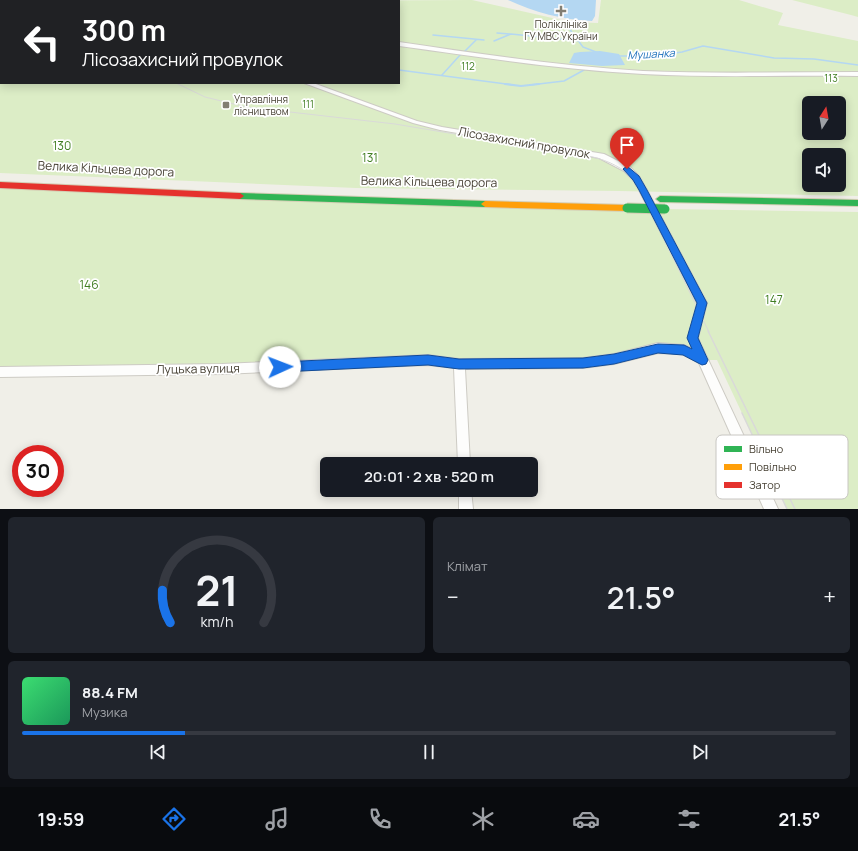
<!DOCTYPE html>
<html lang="uk">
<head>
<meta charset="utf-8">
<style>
  body { margin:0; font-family:Manrope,sans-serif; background:#20242c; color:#f1f3f6; height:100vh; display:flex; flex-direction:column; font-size:15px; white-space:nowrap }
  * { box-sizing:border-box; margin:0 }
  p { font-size:13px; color:#9ea1a6 }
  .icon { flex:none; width:22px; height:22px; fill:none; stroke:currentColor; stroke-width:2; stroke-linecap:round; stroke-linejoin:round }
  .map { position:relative; height:509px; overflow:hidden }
  .panel { display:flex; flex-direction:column; gap:8px; padding:8px; background:#0d0f14; flex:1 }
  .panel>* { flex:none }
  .top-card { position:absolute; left:0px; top:0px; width:400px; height:84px; box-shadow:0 2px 10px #0003; background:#202124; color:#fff; overflow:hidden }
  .needle { width:26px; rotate:11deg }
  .fabs { position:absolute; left:802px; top:96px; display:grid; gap:8px }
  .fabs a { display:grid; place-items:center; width:44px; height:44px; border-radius:6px; background:#171b24; box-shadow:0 2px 10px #0003; font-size:20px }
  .speed { position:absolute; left:12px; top:445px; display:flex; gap:8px; font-size:20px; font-weight:700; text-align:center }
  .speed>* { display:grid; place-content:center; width:52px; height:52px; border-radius:50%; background:#171b24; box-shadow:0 2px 10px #0003; line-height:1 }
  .speed .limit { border:6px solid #d22; background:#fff; color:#111 }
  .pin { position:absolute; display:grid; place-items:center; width:34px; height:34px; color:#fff; margin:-41px -17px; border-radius:50% 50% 50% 0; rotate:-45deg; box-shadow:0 0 4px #0007 }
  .pin .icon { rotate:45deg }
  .me { position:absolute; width:44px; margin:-22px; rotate:88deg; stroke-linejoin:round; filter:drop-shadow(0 0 3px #0008) }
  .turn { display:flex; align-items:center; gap:14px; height:84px; padding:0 16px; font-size:18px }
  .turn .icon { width:52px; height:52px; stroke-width:2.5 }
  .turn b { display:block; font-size:28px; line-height:34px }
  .big { font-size:30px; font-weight:600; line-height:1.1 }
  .panel .widget { flex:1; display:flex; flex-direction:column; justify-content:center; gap:6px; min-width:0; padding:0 14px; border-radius:6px; background:#20242c }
  .panel .dial { align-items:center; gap:0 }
  .dial svg { height:104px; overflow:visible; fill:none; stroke:#363941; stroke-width:7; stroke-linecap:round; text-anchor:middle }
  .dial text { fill:#f1f3f6; stroke:none }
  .song { display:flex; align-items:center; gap:12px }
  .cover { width:48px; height:48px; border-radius:6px; background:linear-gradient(135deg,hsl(140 70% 55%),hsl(150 70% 35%)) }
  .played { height:4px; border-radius:2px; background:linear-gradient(90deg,#1a73e8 20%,#363941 20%) }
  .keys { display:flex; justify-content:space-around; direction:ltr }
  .heat { display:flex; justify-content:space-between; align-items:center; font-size:22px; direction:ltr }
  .panel .tiles { flex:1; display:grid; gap:8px; grid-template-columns:1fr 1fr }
  .widget:last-child { grid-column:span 2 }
  .trip { position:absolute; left:320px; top:457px; width:218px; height:40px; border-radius:6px; background:#171b24; box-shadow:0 2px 10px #0003; font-weight:600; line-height:40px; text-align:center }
  .menu { display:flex; height:64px; justify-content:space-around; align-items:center; background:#090b0e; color:#9ea1a6 }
  .menu .icon { width:28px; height:28px }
  .menu .on { color:#1a73e8 }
  .menu b { font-size:18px; color:#f1f3f6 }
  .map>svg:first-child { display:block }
  .green { fill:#dcedc6; fill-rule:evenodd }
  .water { fill:#b4d7f2 }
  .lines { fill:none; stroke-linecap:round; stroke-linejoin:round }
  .stream-far1 { stroke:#b4d7f2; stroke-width:1.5 }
  .stream { stroke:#b4d7f2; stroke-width:2 }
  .street-casing { stroke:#cdcbc4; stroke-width:2 }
  .fast-casing { stroke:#d4cdb4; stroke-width:2 }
  .slow-casing { stroke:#d4cdb4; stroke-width:2 }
  .jam-casing { stroke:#d4cdb4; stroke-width:2 }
  .street { fill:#fdfdfc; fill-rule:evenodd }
  .fast { fill:#30b455; fill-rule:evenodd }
  .slow { fill:#ff9f0a; fill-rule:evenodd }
  .jam { fill:#e5322d; fill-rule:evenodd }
  .tram-far1 { stroke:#d9d9d8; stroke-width:1 }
  .tram { stroke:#d9d9d8; stroke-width:1.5 }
  .fast-bridge-casing { stroke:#d4cdb4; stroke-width:11; stroke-linecap:butt }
  .fast-bridge { stroke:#30b455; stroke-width:9 }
  .route { fill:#1a73e8; stroke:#114b97 }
  .poi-dot { fill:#827e73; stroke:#fff; stroke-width:1.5 }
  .labels { text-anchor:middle; stroke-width:3.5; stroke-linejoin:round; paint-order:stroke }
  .far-poi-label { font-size:10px; fill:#474134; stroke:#fff }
  .far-park-label { font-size:10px; fill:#407e22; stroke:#fff }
  .far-water-label { font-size:11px; font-style:italic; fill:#2374bd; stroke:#fff }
  .street-label { font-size:12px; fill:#474134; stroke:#fff }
  .park-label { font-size:12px; fill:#407e22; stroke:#fff }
  .key { fill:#fff; stroke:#c8c6c2; stroke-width:1 }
  .key-label { font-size:11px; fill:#474134 }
</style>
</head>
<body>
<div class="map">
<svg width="858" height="509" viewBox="0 0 858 509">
  <rect width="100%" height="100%" fill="#f0efe8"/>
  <path class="green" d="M0 0 222 1H1V83H399V1H287L472 0 570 22 598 23 601 0H739L783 13 778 25 858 41V196L619 191 356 188 0 173ZM809 103H839V133H809ZM809 155H839V185H809Z
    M792 0H858V17L851 15Z
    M0 185 665 209 858 212V509H787L717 360H703L672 348 614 359 459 364 0 372Z"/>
  <path class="water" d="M508 0H596L595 16 592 21C563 20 534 12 508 0Z
    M600 51 619 54 625 65 602 66 569 63 574 53 580 52Z"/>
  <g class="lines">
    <path class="stream-far1" d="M569 17 568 27 583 47 596 52
      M497 33 510 34
      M433 35 484 40
      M494 41 511 34 580 41
      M465 51 476 40
      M619 56H653L682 52 703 46 774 58 814 59 858 65
      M399 70 513 85
      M442 75 461 54
      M530 85 564 81 584 70"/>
    <path class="stream" d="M505 84 521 86 539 84"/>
    <g class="street-casing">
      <path id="street" d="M118 0H126V1H118Z
        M210 0H217V1H210Z
        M399 42C480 54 561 66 643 71 715 74 786 72 858 72V76C786 75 715 78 643 74 561 70 480 57 399 46Z
        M304 83H313L417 121 442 127 604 154 630 167 639 176 647 190 707 303 698 338 778 509H764L699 363 682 354 658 353 614 364 583 368 465 369 470 464H458L454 368 428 365 222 374 0 377V367L222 364 428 355 459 359 583 358 614 354 658 343 684 345 693 349 688 338 697 303 639 190 633 180 624 171 599 158 440 130 413 123Z
        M459 490H471L473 509H459Z"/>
    </g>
    <g class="fast-casing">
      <path id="fast" d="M240 193 485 201 489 204 485 207 240 199 236 196Z
        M660 196 858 200V206L660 202 656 199Z"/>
    </g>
    <g class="slow-casing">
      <path id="slow" d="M485 201 627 205 631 208 627 211 485 207 481 204Z"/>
    </g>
    <g class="jam-casing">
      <path id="jam" d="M0 182 240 193 244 196 240 199 0 188Z"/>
    </g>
    <use href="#street" class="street"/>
    <use href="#fast" class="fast"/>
    <use href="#slow" class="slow"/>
    <use href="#jam" class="jam"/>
    <path class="tram-far1" d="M176 83 205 97 246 107 395 124 593 157C609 161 623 168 635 180L709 332"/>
    <path class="tram" d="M708 331 795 509
      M742 413 787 509"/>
    <g class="fast-bridge-casing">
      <path id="fast-bridge" d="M627 208 665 209"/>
    </g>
    <use href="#fast-bridge" class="fast-bridge"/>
  </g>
  <path class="route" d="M627 166 639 176 647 190 707 303 698 338 708 360 706 364 702 365 683 355 658 353 614 364 583 368 459 369 428 365 280 372 276 370 275 367 276 363 280 362 428 355 459 359 583 358 614 354 658 344 684 345 692 349 687 338 697 303 639 190 633 180 623 169Z"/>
  <g class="poi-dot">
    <path d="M559 5h4v4h4v4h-4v4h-4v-4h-4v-4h4z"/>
    <rect x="222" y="101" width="8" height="8" rx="2"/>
  </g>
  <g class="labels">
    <g class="far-poi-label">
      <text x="561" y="28">Поліклініка<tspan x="561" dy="12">ГУ МВС України</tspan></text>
      <text x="234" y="103" text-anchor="start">Управління<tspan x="234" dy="12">лісництвом</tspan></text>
    </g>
    <g class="far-park-label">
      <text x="468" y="70">112</text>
      <text x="831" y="82">113</text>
      <text x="308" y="108">111</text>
    </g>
    <g class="far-water-label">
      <text transform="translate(651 54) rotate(-3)" y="4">Мушанка</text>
    </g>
    <g class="street-label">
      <text transform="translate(524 143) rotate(10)" y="4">Лісозахисний провулок</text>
      <text transform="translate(106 169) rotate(3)" y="4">Велика Кільцева дорога</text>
      <text transform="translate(429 182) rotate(1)" y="4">Велика Кільцева дорога</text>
      <text transform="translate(198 369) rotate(-1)" y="4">Луцька вулиця</text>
    </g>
    <g class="park-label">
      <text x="62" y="150">130</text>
      <text x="370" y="162">131</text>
      <text x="89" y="289">146</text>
      <text x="774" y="304">147</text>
    </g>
  </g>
  <rect x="716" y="435" width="132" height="64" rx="6" class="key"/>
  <rect x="724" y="446" width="18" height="6" fill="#30b455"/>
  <rect x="724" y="464" width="18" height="6" fill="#ff9f0a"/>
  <rect x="724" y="482" width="18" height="6" fill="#e5322d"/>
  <g class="key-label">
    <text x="749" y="453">Вільно</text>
    <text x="749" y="471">Повільно</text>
    <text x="749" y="489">Затор</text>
  </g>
</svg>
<div class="fabs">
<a><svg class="needle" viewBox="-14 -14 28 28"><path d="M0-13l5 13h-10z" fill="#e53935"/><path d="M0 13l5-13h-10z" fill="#9ea1a6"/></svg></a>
<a><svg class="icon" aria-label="sound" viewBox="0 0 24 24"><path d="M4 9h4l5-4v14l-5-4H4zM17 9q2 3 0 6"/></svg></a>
</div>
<div class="speed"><div class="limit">30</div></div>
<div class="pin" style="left:627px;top:169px;background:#d93025"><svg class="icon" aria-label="arrive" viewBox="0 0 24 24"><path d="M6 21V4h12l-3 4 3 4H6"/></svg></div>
<svg class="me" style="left:280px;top:367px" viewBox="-20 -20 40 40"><circle r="19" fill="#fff"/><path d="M0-13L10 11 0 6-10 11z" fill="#1a73e8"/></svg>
<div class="trip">20:01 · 2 хв · 520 m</div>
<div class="top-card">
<div class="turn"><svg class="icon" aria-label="left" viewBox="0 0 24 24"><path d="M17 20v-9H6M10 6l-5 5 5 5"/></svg><div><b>300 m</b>Лісозахисний провулок</div></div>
</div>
</div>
<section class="panel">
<div class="tiles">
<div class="widget dial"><svg viewBox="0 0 100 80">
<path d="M14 69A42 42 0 1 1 86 69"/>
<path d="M14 69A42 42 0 0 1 8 44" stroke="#1a73e8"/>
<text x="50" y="56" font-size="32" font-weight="700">21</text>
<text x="50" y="72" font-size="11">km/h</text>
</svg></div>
<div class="widget"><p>Клімат</p>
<div class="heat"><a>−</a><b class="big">21.5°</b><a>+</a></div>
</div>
<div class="widget">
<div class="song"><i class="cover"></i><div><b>88.4 FM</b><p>Музика</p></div></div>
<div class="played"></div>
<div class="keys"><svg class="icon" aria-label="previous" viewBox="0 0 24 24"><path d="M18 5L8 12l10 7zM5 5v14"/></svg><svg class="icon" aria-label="pause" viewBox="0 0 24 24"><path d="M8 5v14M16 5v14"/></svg><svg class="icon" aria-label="next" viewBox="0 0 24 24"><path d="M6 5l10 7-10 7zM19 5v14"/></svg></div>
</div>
</div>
</section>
<nav class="menu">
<b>19:59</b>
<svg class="icon on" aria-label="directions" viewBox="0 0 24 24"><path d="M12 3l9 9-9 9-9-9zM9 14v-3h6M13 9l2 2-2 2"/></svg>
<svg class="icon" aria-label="music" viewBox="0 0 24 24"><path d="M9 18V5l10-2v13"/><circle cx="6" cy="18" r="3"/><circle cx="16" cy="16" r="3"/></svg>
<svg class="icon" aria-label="phone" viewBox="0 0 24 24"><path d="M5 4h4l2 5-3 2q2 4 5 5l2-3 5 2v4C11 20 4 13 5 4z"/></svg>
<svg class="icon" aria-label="climate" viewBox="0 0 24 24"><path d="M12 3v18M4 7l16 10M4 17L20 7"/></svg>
<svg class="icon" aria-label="car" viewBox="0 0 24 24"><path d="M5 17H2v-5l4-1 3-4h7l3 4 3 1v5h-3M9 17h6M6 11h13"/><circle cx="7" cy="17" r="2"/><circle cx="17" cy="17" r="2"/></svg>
<svg class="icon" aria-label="filters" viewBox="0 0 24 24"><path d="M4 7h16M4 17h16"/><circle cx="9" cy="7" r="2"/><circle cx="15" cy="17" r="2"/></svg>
<b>21.5°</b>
</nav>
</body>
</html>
